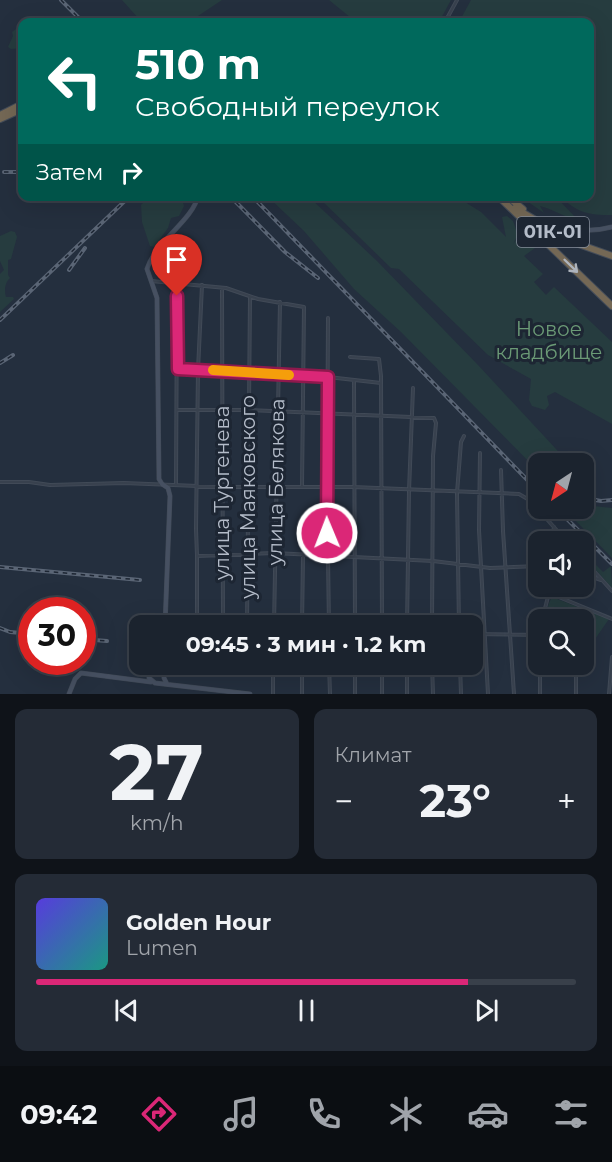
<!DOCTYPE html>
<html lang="ru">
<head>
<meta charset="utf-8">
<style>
  body { margin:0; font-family:Montserrat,sans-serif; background:#242b36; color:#f1f3f6; height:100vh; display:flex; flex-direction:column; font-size:22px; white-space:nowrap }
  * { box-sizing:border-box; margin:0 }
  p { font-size:20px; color:#a0a4aa }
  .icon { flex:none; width:33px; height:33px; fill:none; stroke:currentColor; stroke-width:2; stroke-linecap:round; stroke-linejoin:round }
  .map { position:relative; height:694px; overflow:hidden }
  .side { display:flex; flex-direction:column; gap:15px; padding:15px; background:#0f1319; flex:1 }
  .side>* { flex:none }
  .hud { position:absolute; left:18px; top:18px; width:576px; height:183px; border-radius:12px; box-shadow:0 6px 24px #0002,0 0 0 2px #39404a; background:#00695c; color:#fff; overflow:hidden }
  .needle { width:39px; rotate:216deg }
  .controls { position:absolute; left:528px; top:453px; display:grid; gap:12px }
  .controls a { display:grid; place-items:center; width:66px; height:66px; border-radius:12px; background:#1b232e; box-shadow:0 6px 24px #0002,0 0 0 2px #39404a; font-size:30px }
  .speed { position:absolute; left:18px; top:597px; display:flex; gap:12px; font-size:30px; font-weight:700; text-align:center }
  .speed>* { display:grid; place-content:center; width:78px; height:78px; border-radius:50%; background:#1b232e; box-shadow:0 6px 24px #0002,0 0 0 2px #39404a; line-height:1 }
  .speed .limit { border:9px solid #d22; background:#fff; color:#111 }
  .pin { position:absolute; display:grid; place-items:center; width:51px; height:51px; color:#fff; margin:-62px -26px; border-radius:50% 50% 50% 0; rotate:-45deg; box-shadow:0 0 6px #0007 }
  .pin .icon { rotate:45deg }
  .me { position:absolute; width:66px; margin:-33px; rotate:359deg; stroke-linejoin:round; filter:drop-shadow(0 0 4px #0008) }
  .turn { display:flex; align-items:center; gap:21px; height:126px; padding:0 18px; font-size:27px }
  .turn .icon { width:78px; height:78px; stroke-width:2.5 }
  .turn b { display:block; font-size:42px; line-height:51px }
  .then { display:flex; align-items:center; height:57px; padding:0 18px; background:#0003; gap:12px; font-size:22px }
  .big { font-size:45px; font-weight:700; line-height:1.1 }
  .side .widget { flex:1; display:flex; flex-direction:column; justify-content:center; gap:9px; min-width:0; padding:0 21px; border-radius:12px; background:#242b36 }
  .side .dial { align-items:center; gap:0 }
  .dial b { font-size:78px; line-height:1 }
  .song { display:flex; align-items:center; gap:18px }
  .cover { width:72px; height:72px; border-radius:9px; background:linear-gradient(135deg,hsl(250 70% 55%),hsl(170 70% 35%)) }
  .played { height:6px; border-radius:3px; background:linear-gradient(90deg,#db2777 80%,#39404a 80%) }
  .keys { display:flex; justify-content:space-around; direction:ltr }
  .heat { display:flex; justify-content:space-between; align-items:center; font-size:33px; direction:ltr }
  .side .tiles { flex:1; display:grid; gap:15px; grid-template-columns:1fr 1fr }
  .widget:last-child { grid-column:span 2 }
  .trip { position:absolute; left:129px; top:615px; width:354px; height:60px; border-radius:12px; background:#1b232e; box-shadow:0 6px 24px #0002,0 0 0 2px #39404a; font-weight:700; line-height:60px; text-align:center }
  .dock { display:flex; height:96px; justify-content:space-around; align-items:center; background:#0b0e12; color:#a0a4aa }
  .dock .icon { width:42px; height:42px }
  .dock .active { color:#db2777 }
  .dock b { font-size:27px; color:#f1f3f6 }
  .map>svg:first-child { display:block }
  .green { fill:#263c3f }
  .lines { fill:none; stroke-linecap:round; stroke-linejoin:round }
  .street-casing { stroke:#414a57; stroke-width:4 }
  .secondary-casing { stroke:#414a57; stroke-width:5 }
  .highway-casing { stroke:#434c59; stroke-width:8 }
  .street { stroke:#38414e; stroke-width:2 }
  .secondary { stroke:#465061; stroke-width:4 }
  .highway { stroke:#746855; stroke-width:6 }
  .rail-casing { stroke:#5a6575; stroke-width:4 }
  .rail { stroke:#1d2633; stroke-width:1.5; stroke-dasharray:4.5; stroke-linecap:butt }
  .oneway { stroke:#aeb4bd }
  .route-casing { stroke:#8e194d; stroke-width:15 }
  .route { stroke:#db2777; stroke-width:10 }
  .slow { stroke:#f59e0b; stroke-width:10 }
  .labels { text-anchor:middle; stroke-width:6; stroke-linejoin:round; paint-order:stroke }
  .shield { fill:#1d2633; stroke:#878f9c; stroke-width:1.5 }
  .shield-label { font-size:18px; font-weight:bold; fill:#b4bcc9 }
  .park-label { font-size:20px; fill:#6b9a76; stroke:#1d2633 }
  .street-label { font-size:20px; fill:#b4bcc9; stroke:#1d2633 }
</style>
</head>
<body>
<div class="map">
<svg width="612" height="694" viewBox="0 0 612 694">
  <rect width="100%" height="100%" fill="#242f3e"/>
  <path class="green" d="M122 0H222L189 22H130L139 19Z
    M329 0H451L439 22H356Z
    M471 0H612V215C587 215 579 213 560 197L590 196V22H459Z
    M22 28V48L11 49 8 47 13 36 12 32 16 29Z
    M149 197H175L178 201 183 203 184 206 179 216 171 218 168 228 154 247 150 246 142 222 141 205Z
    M268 197H309L377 261 478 365 569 463 538 464V471L401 332 354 289 304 231Z
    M318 197H457L481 212 506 237 502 217 507 216 513 221 518 235 513 244 524 230 532 238 535 248 524 256 543 274 534 282 546 295 554 287 612 342V424L555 392 547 396 549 405 545 410 532 406 529 400 531 379 488 355 399 269 391 268Z
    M521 197H531L536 202V197H556L577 219C564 218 554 209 540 206L544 213Z
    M11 231 15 232 17 237 11 259 8 260V275L10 278C5 282 4 291 6 297H13L14 299 0 312V274L4 270 0 261V236Z
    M584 505 612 508V558L575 520 579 509 584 508Z
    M584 553 603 572 611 566 612 588 584 557Z
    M552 597 609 619 593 642 584 639V620L545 619 549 603Z"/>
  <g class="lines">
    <g class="street-casing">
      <path id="street" d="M445 22 457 0
        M151 281 226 288 258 299 304 307 302 486
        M222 288 223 626
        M328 318 327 487 329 626
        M350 357 379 359 381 376 382 626
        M178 369 328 377 381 383
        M354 381 355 626
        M177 410H249L434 418 436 423 433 456 432 626
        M480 453 479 530 488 694
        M501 470 503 531 514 694
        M0 482H29L50 485 124 483 222 487H353L519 494 531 501 567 542
        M176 485 177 296
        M551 542 554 527
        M197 556 274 553 433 561 490 568 538 566
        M584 560 612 591
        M584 574 601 580
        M549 593 612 619
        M542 620 549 593V586
        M166 624 211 626
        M197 625V556L196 529 198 370 202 285
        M247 626 250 297
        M274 626 280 302
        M302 626 303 555
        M407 626 409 491 413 388
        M459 626 457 493 461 442 464 436
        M472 634 538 635
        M329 664 330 694
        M355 664V694
        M382 664V694
        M432 664 433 694
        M460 664 461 694
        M273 694V664
        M302 694V664
        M407 694V664
        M540 694V664
        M576 694V664
        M609 694 612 657"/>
    </g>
    <g class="secondary-casing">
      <path id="secondary" d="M541 220C565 229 587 234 612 227
        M165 626 170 496 168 488 162 484 159 479 157 298 147 269C155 242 193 220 198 196
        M164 664V678L167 684
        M159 668H154L149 673V678L155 683 250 694
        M69 694 75 679 81 673 151 682"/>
    </g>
    <g class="highway-casing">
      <path id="highway" d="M250 22H257
        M0 115 22 104
        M0 119 22 109
        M498 196 612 306
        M507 196 523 209
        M515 208 573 242 612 256"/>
    </g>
    <use href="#street" class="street"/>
    <use href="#secondary" class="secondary"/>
    <use href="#highway" class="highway"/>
    <g class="rail-casing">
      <path id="rail" d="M61 0 83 22
        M4 172H22
        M230 196 285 252 318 278
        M252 196 538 491
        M69 270 85 248
        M0 320 130 196
        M0 363 13 355
        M584 498 601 501 612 500
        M556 508 612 564
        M0 567 140 580
        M0 628 10 632 32 634
        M82 639 107 641"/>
    </g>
    <use href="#rail" class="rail"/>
  </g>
  <defs><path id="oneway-shaft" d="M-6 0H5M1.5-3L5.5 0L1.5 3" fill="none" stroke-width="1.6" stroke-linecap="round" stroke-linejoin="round" transform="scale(1.5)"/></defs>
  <use class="oneway" href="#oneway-shaft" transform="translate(571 266) rotate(44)"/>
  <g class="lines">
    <g class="route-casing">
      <path id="route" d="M177 296 178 369 328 377 327 533"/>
    </g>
    <use href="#route" class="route"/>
    <path class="slow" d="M213 370 289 375"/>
  </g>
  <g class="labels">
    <rect class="shield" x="517" y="217" width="72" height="30" rx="4.5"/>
    <g class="shield-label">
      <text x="553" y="238">01К-01</text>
    </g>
    <g class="park-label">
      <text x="549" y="336">Новое<tspan x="549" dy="23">кладбище</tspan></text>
    </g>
    <g class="street-label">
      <text transform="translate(276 482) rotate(-89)" y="7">улица Белякова</text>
      <text transform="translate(222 493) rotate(-90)" y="7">улица Тургенева</text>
      <text transform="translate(248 497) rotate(-90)" y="7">улица Маяковского</text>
    </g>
  </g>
</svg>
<div class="controls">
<a><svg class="needle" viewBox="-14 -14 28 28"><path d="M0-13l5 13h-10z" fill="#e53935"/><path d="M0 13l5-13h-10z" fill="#a0a4aa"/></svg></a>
<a><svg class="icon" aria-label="sound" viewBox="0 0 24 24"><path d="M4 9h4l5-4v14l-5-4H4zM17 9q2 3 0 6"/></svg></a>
<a><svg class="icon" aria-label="search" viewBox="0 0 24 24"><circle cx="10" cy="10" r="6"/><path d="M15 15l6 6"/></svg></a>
</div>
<div class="speed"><div class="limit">30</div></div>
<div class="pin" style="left:177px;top:296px;background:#d93025"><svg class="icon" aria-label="arrive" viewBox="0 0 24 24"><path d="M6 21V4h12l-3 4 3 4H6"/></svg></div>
<svg class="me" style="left:327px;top:533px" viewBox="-20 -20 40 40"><circle r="17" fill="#db2777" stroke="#fff" stroke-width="3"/><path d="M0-11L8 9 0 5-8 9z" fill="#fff"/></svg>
<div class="trip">09:45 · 3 мин · 1.2 km</div>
<div class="hud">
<div class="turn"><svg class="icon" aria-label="left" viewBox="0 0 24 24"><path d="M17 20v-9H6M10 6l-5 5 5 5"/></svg><div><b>510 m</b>Свободный переулок</div></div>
<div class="then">Затем<svg class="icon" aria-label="right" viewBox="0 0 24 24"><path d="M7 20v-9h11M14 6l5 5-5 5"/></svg></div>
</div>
</div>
<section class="side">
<div class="tiles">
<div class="widget dial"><b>27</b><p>km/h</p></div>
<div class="widget"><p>Климат</p>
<div class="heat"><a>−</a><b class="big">23°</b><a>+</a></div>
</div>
<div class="widget">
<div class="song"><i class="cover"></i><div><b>Golden Hour</b><p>Lumen</p></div></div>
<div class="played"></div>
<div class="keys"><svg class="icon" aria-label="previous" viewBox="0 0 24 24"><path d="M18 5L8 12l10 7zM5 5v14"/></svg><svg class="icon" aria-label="pause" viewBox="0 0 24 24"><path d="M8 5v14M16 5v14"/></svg><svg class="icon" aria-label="next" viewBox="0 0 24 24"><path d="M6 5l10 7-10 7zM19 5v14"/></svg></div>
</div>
</div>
</section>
<nav class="dock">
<b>09:42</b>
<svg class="icon active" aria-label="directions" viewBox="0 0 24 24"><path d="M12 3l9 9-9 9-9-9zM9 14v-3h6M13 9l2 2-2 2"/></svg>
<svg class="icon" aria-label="music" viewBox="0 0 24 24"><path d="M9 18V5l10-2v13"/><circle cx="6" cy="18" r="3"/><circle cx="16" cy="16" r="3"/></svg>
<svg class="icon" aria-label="phone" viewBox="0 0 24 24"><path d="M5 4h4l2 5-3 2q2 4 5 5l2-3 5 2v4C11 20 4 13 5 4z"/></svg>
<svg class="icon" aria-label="climate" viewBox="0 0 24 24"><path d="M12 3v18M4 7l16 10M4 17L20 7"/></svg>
<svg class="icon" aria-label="car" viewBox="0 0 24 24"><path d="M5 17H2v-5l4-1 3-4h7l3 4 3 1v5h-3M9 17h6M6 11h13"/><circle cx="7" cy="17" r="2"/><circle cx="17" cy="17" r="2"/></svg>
<svg class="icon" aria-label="filters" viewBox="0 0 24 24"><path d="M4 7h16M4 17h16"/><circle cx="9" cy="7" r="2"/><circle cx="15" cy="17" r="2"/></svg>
</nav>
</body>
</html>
